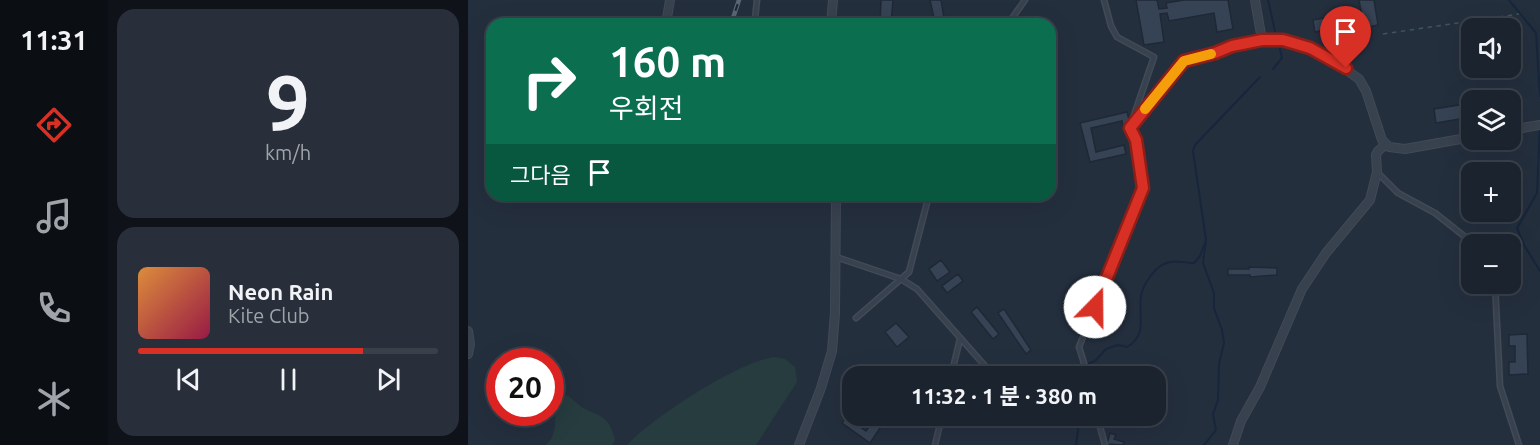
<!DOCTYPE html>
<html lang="ko">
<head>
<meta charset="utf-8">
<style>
  body { margin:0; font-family:Ubuntu,"Noto Sans KR",sans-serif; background:#282f3a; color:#f1f3f6; height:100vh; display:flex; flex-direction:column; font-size:22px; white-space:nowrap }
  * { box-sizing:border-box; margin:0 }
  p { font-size:20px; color:#a0a4aa }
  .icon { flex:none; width:33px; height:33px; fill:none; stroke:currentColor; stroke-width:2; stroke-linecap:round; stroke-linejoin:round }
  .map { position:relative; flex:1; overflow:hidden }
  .panel { display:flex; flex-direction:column; gap:9px; padding:9px; background:#0f1319; width:360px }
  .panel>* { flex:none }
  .guide { position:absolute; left:18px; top:18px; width:570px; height:183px; border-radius:18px; box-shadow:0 6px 24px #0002,0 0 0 2px #39404a; background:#0b6e4f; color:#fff; overflow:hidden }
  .controls { position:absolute; left:993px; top:18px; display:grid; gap:12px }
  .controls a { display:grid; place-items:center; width:60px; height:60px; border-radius:12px; background:#1b232e; box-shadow:0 6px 24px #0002,0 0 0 2px #39404a; font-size:30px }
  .speed { position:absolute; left:18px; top:348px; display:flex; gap:12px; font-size:30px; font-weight:700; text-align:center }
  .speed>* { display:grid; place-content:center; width:78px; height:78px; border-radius:50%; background:#1b232e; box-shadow:0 6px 24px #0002,0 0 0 2px #39404a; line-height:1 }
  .speed .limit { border:9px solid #d22; background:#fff; color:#111 }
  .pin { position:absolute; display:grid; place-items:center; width:51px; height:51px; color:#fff; margin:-62px -26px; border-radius:50% 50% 50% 0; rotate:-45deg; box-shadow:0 0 6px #0007 }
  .pin .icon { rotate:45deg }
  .me { position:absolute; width:66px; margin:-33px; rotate:22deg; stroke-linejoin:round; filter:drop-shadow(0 0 4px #0008) }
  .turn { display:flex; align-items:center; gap:21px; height:126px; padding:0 24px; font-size:27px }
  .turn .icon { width:78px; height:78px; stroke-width:2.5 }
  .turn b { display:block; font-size:42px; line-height:51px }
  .then { display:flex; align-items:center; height:57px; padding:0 24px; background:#0003; gap:12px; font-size:22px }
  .panel .tile { flex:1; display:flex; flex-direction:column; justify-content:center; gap:9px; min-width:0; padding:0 21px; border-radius:18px; background:#282f3a }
  .panel .dial { align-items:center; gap:0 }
  .dial b { font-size:78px; line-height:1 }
  .song { display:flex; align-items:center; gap:18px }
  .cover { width:72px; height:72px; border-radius:9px; background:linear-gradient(135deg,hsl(30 70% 55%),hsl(340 70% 35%)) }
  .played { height:6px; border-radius:3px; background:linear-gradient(90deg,#d93025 75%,#39404a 75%) }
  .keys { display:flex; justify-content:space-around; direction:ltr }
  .trip { position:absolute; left:374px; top:366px; width:324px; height:60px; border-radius:18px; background:#1b232e; box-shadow:0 6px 24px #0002,0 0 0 2px #39404a; font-weight:700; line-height:60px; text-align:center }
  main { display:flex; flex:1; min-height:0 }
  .menu { display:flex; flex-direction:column; width:108px; justify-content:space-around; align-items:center; background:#0b0e12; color:#a0a4aa }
  .menu .icon { width:42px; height:42px }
  .menu .on { color:#d93025 }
  .menu b { font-size:27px; color:#f1f3f6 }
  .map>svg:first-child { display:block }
  .green { fill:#263c3f }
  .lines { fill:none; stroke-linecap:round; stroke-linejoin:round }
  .stream { stroke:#17263c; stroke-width:2 }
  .building { fill:#364354; stroke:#1f2835; stroke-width:1.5 }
  .lane-casing { stroke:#414a57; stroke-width:7 }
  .street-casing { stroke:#414a57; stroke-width:10 }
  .path { stroke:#3f5557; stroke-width:1.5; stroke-dasharray:4.5 4.5; stroke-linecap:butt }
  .lane { stroke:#38414e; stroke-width:4 }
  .street { stroke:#38414e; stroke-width:8 }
  .rail-casing { stroke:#5a6575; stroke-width:4.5 }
  .rail { stroke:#1d2633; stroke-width:2; stroke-dasharray:7; stroke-linecap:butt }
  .route-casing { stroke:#8d1f18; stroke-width:15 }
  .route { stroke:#d93025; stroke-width:10 }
  .slow { stroke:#f59e0b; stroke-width:10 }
</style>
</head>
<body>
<main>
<nav class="menu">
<b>11:31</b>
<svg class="icon on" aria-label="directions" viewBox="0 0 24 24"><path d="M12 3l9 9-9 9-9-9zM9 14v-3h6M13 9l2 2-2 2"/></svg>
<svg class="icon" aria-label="music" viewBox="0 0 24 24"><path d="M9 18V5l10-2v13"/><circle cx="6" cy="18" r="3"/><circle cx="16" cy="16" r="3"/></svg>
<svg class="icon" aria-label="phone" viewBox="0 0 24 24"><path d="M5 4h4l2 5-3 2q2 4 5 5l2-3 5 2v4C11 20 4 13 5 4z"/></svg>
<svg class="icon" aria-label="climate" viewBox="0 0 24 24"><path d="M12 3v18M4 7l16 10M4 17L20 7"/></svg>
</nav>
<section class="panel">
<div class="tile dial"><b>9</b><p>km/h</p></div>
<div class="tile">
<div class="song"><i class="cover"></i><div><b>Neon Rain</b><p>Kite Club</p></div></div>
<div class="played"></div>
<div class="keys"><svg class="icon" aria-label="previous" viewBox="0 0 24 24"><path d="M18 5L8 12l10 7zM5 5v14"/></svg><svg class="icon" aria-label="pause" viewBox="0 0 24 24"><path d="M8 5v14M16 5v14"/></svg><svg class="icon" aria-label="next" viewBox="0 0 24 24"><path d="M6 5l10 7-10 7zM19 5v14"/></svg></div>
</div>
</section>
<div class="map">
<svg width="1072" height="445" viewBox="0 0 1072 445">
  <rect width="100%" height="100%" fill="#242f3e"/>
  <path class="green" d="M306 357 317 359 327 367 329 382 288 445H159C186 417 268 363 306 357Z
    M99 395C106 400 111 406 119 410 138 418 142 420 147 441L144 445H78C80 442 83 440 84 437 91 423 82 403 99 395Z"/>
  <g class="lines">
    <path class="stream" d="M800 0 807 31
      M1041 0 1068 33 1072 96
      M805 69 814 58 812 49
      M1072 126 1069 193 1049 228 1056 245 1072 271
      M606 376 612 367 627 361 638 349 650 345 659 347C680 335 670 315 673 296 675 284 687 267 698 263 706 259 717 263 726 263L732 256 738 240 725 151 727 145 792 77
      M608 445 612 416
      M736 445 748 430 745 414 750 400 751 364 756 343 754 330 746 308V293L735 263 738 241"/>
  </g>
  <path class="building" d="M413 0H425L423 24H412Z
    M462 0H473L477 24H438L466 18Z
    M668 0H689L691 9 699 8 698 3 716 0H760L765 29 749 32 746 13 701 21 699 13 692 14 696 42 676 45Z
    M891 0H906L910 25 896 28Z
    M867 16 870 27 847 32 845 20Z
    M1004 103V117L968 123 966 109Z
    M659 112 664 130 656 131 654 121 623 128 628 152 656 145 658 154 622 162 612 123Z
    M473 260 482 272 469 281 461 269Z
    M781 267 809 268V275L782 277V275H760V269H781Z
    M490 274 495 281 479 293 474 286Z
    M509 307 531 334 525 339 503 312Z
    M536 309 563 350 558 354 530 313Z
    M428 323 441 337 429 347 417 332Z
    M1059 334 1060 374 1041 375V362H1047V346H1041V335Z
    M384 408V416H390L385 422 398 431 409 416 418 419 402 443 374 423Z
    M642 433 648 435 646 439 656 442 655 445 639 444Z"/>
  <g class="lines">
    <g class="lane-casing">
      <path id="lane" d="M636 0 643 26 649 37 686 57 665 118
        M287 19 289 0
        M540 24 557 0
        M909 172 930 193 967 213 1006 244
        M368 257 433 279 449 289 526 376
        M1027 284 1032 386 1051 445
        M388 318 441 272 461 195
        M483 376 492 339
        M620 376 611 347 675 188 668 140 663 125
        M561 416 565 420
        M629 416 637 445
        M467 445 474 416"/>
    </g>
    <g class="street-casing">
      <path id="street" d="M787 0 794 40
        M198 24 202 0
        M363 24 365 0
        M662 127 716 61 747 53 764 46 794 40H815L842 48 866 61 891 79 898 91 914 140 921 147 937 149 1004 137
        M1042 130 1072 125
        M0 331 2 344 0 354
        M331 445 353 388 364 351 367 313 368 195
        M765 445 773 421 792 387 834 289 858 253 902 200 909 172 908 155 910 151 917 145"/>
    </g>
    <path class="path" d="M915 34 1051 14"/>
    <use href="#lane" class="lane"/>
    <use href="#street" class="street"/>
    <g class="rail-casing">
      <path id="rail" d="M263 24 271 0"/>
    </g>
    <use href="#rail" class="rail"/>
  </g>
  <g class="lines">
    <g class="route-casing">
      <path id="route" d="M627 307 675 188 668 140 662 128 716 61 747 53 764 46 794 40H815L842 48 878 68"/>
    </g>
    <use href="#route" class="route"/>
    <path class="slow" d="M677 109 716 61 743 54"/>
  </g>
</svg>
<div class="controls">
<a><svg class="icon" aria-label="sound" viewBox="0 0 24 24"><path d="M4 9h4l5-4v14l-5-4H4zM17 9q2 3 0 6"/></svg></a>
<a><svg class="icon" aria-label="layers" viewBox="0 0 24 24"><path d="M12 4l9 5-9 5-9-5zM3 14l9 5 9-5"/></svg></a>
<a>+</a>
<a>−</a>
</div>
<div class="speed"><div class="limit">20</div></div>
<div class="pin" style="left:878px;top:68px;background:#d93025"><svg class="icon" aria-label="arrive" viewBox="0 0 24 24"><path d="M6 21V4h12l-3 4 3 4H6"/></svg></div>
<svg class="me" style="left:627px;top:307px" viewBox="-20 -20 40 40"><circle r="19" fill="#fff"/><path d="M0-13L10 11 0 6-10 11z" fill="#d93025"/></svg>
<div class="trip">11:32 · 1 분 · 380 m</div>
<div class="guide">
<div class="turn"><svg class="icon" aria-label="right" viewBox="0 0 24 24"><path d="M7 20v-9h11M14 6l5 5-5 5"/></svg><div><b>160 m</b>우회전</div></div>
<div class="then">그다음<svg class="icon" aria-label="arrive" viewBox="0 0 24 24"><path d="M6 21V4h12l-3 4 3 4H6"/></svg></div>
</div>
</div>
</main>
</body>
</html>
